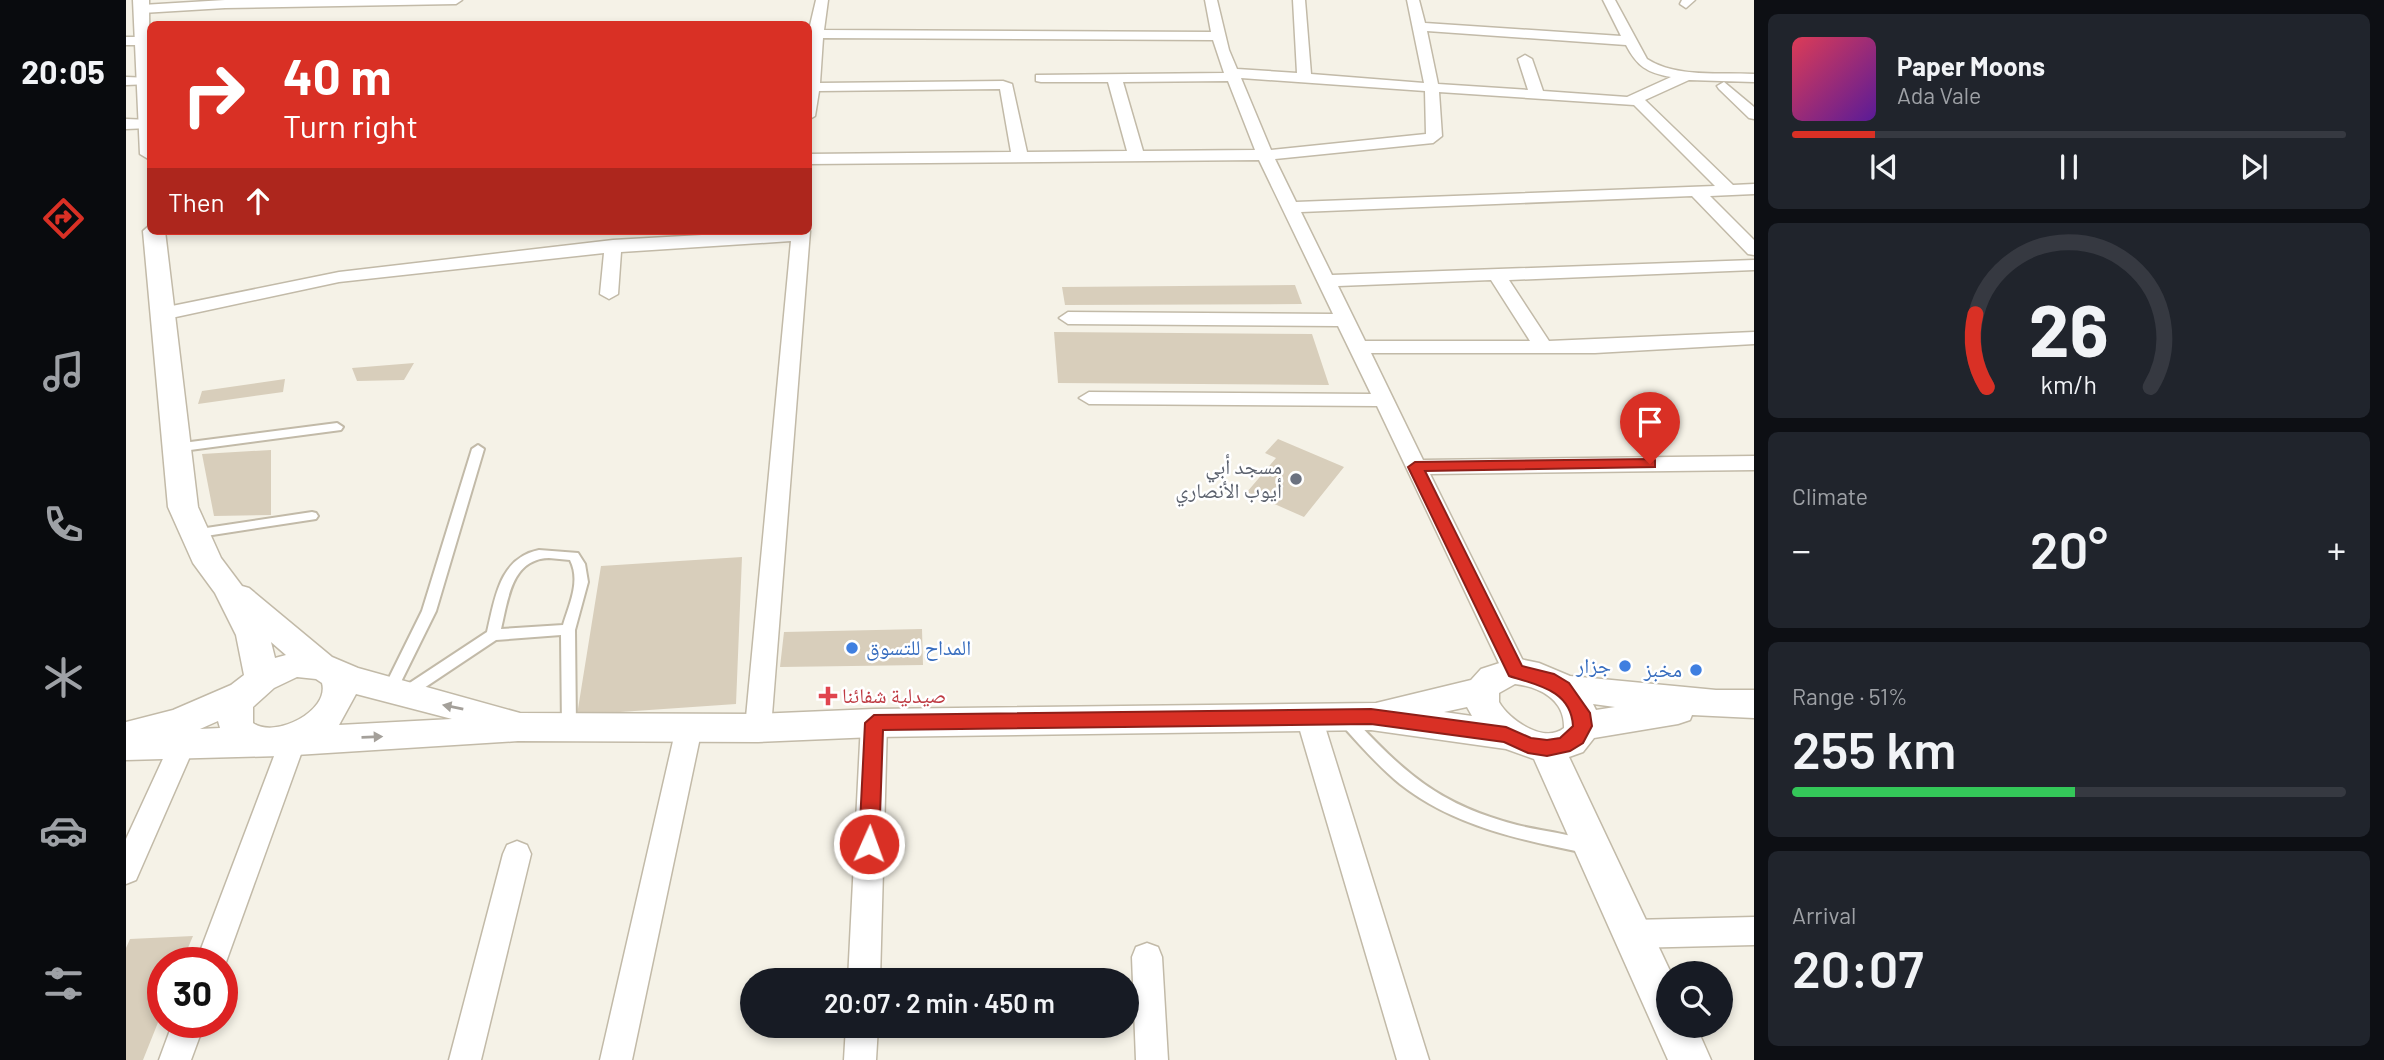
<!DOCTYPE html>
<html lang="en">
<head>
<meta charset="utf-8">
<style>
  body { margin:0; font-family:Barlow,"Noto Naskh Arabic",sans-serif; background:#20242c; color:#f1f3f6; height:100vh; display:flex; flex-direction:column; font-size:26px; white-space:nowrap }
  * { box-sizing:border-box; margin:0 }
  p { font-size:23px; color:#9ea1a6 }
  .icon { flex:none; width:38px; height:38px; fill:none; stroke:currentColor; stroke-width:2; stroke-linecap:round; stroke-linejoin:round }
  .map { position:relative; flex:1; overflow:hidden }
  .panel { display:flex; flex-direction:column; gap:14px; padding:14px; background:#0d0f14; width:630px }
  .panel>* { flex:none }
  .banner { position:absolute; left:21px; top:21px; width:665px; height:214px; border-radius:10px; box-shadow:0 4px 10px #0003; background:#d93025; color:#fff; overflow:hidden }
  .fabs { position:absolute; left:1530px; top:961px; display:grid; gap:14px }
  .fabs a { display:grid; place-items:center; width:77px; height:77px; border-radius:50%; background:#171b24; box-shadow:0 4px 10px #0003; font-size:35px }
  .speed { position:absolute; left:21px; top:947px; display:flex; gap:14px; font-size:35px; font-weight:700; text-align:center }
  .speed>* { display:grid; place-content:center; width:91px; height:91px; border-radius:50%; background:#171b24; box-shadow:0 4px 10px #0003; line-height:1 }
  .speed .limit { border:10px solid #d22; background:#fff; color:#111 }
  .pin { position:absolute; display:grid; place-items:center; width:60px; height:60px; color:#fff; margin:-72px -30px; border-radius:50% 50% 50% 0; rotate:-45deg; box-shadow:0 0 7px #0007 }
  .pin .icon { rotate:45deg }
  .me { position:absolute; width:77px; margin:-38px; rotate:2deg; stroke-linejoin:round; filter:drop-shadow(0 0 5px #0008) }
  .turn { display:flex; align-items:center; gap:24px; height:147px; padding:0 21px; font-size:32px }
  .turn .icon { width:91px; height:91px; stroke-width:2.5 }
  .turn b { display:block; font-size:49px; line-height:60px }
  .then { display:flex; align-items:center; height:66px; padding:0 21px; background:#0003; gap:14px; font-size:26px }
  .big { font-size:52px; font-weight:600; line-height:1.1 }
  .panel .card { flex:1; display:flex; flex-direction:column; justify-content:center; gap:10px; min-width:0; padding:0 24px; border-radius:10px; background:#20242c }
  .panel .dial { align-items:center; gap:0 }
  .dial svg { height:182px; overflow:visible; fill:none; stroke:#363941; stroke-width:7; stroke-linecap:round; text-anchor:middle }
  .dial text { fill:#f1f3f6; stroke:none }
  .song { display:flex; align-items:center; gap:21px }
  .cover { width:84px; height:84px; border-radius:10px; background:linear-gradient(135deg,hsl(350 70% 55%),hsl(270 70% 35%)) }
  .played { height:7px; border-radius:4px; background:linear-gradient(90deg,#d93025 15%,#363941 15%) }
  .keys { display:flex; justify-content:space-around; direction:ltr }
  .heat { display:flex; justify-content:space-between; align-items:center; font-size:38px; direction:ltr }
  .charge { height:10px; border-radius:5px; background:linear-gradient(90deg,#34c759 51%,#363941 0) }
  .trip { position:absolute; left:614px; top:968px; width:399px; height:70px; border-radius:35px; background:#171b24; box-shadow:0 4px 10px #0003; font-weight:600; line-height:70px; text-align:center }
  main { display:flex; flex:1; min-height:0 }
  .tabs { display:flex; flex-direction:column; width:126px; justify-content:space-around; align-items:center; background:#090b0e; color:#9ea1a6 }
  .tabs .icon { width:49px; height:49px }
  .tabs .active { color:#d93025 }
  .tabs b { font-size:32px; color:#f1f3f6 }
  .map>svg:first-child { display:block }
  .building { fill:#d8cebb }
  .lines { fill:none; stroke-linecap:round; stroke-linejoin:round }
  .service-casing { stroke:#c2baa8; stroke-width:4 }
  .minor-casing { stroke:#c2baa8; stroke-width:3 }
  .tertiary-casing { stroke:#c2baa8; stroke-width:3 }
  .service { fill:#fff; fill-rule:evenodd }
  .minor { fill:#fff; fill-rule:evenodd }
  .tertiary { fill:#fff; fill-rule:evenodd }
  .oneway { fill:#a4a09a }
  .route { fill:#d93025; stroke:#8d1f18; stroke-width:2 }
  .worship-dot { fill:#6b7280; stroke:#fff; stroke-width:2.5 }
  .shop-dot { fill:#3f7fe0; stroke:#fff; stroke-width:2.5 }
  .health-dot { fill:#e0444e; stroke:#fff; stroke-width:2.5 }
  .labels { text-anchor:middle; stroke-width:5; stroke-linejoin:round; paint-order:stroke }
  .worship-label { font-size:21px; fill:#5b616d; stroke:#fff; text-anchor:end }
  .shop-label { font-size:21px; fill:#366cbe; stroke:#fff; text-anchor:end }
  .health-label { font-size:21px; fill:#be3a42; stroke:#fff; text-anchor:start }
</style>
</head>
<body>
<main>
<nav class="tabs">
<b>20:05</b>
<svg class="icon active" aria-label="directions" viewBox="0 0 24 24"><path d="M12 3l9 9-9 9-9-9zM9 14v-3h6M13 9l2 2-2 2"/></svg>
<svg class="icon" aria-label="music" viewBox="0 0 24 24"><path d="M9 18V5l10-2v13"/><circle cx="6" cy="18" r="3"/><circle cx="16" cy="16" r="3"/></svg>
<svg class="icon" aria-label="phone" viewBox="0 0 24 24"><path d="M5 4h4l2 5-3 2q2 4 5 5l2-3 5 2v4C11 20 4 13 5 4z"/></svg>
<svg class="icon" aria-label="climate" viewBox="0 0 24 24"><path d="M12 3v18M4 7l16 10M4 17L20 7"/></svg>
<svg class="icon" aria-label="car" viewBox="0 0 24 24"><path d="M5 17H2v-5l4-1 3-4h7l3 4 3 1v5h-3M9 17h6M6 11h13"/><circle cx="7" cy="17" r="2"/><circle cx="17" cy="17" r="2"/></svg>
<svg class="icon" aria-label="filters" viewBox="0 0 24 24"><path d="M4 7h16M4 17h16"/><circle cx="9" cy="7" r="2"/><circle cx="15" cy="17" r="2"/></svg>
</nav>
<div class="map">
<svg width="1628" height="1060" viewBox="0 0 1628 1060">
  <rect width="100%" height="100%" fill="#f5f2e7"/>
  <path class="building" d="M1169 285 1176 304 939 305 936 287Z
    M928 332 1186 334 1203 385 932 383Z
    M288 363 278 380 231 381 226 368Z
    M159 379 157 392 72 404 76 391Z
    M1152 439 1218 467 1178 517 1121 492 1150 458 1139 453Z
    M145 450V515L88 516 76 454Z
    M616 557 610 704 451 715 475 566Z
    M796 629 797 665 654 667 658 632Z
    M67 936 56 962H37V1010L17 1060H0V948L4 939Z"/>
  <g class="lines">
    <g class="service-casing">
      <path id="service" d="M211 423 217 427 215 430 49 452 43 448 49 444Z
        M352 445 358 449 310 611 268 696 263 697 258 696 256 692 296 611 346 449Z
        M186 512 190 513 192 516 190 519 67 538 61 534 67 530Z
        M413 550 452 553 459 564 462 582 449 630 450 728 448 732 443 734 438 732 436 728 435 635 370 640 283 698 278 699 273 698 271 694 273 690 361 632C369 599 373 558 413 550ZM423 558 444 560C455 581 443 605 437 625L375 629C382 600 385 559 423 558Z
        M1219 713 1224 715C1279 773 1311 804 1391 825 1415 831 1441 833 1464 841L1467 846 1464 851 1459 853C1395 840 1327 826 1274 784 1252 766 1233 744 1214 723L1212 719 1214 715Z"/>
    </g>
    <g class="minor-casing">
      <path id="minor" d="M99 0H336L330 4 99 8 16 13 10 9 16 5Z
        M690 0H702L698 30 1085 32 1079 0H1091L1103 50 1111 69 1171 73 1167 0H1179L1185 74 1298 83 1281 0H1293L1299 23 1495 36 1477 0H1489L1521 59C1550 78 1594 72 1628 74V82L1563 80 1519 100 1607 185 1628 184V194L1584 196 1628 240V255L1622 254 1566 196 1175 212 1206 275 1628 260V270L1383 280 1423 341 1628 332V344L1469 353H1245L1297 460 1628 456V470L1304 474 1402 671 1398 678 1389 681 1380 678 1251 406 963 404 953 398 963 392 1245 394 1212 326 942 324 933 318 942 312 1207 314 1133 160 682 164V154L885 152 874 89 693 91 689 116 682 120V34ZM1301 31 1500 45C1511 66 1521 73 1545 77L1501 97 1417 91 1406 59 1399 55 1392 59 1402 90 1312 84ZM697 38 1087 40 1098 73 910 75V81L915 82H982L1001 151 901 152 886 84 877 81 694 83ZM1115 78 1299 91 1300 134 1145 150ZM1102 81 1129 150 1017 151 997 82ZM1313 92 1508 105 1589 186 1170 202 1149 159 1307 143 1316 136ZM1365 280 1404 341H1239L1212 286Z
        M1556 0H1569L1560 8 1554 4Z
        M0 37H18L24 41 18 45H0Z
        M0 77 24 78V84L0 85Z
        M1598 82 1628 107V119L1623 118 1593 89 1591 86Z
        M0 119 24 120V128L0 129Z
        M682 229 684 231 645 728 641 736 632 739 623 736 619 728 665 241 495 252 492 294 483 299 474 294 478 253 213 282 36 320 27 314 36 308 213 272 487 240Z
        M1183 706 1192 710 1196 717 1303 1060H1271L1170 717 1174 710Z
        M748 712 757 715 761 723 754 980H722L735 723 739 715Z
        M563 717 572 720 576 728 506 1060H474L550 728 554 720Z
        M166 732 175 735 179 743 100 962 96 971V962H70L153 743 157 735Z
        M56 734 65 737 69 745 10 880 0 884V839L47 737Z
        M391 841 401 845 405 854 355 1060H323L377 854 381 845Z
        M1628 917V945L1506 948 1495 944 1491 934 1495 924 1506 920Z
        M1021 943 1032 947 1036 957 1042 1060H1010L1006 957 1010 947Z
        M47 1022H79L65 1060H33Z
        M720 1026H752L750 1060H718Z"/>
    </g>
    <g class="tertiary-casing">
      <path id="tertiary" d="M7 0H23L24 160 14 154Z
        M24 225V231H39L72 507 95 558 116 586 123 588 206 657 232 668 394 713 632 714 748 709 1250 703 1345 680 1355 669 1389 658 1413 663 1444 676 1590 690H1628V718L1566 715 1564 720 1552 724 1468 738 1457 752 1443 757 1545 973H1542V1026H1570L1585 1060H1542L1408 759 1380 749 1245 730 748 737 632 742 392 741 154 756 0 760V722L47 710 105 685 118 675 110 635 89 593 67 563 42 507 17 231ZM145 642 160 655 149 658ZM171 677 190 679 196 683C204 711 149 739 127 723V707L148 688ZM1389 684C1413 687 1439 699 1438 728 1418 744 1383 720 1373 702V693ZM230 694 326 719 213 725ZM1467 704 1489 707 1470 710ZM1341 707 1346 716 1318 712ZM92 721 94 728 74 729Z"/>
    </g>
    <use href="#service" class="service"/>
    <use href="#minor" class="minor"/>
    <use href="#tertiary" class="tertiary"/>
  </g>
  <defs><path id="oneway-solid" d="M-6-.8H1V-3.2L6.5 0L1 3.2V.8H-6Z" transform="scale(1.75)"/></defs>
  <g class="oneway">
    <use href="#oneway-solid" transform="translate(327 707) rotate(-169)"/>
    <use href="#oneway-solid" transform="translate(246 737) rotate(-2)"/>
  </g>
  <path class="route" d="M1524 459 1529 460V467L1299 471 1396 666 1428 674 1443 683 1464 713 1466 726 1457 743 1444 751 1421 756 1402 753 1378 742 1245 724 757 730 753 844 750 850 743 853 736 850 733 844 739 723 748 715 1245 709 1380 727 1405 738 1421 740 1434 738 1447 726C1445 690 1411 685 1383 676L1282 467 1289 462Z"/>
  <circle class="worship-dot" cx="1170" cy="479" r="7"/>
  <g class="shop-dot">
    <circle cx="726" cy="648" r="7"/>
    <circle cx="1499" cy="666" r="7"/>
    <circle cx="1570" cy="670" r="7"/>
  </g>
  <path class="health-dot" d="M698.5 685.5h7v7h7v7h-7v7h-7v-7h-7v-7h7z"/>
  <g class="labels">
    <g class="worship-label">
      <text x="1156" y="474">مسجد أبي<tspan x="1156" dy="24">أيوب الأنصاري</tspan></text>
    </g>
    <g class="shop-label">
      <text x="740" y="655" text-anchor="start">المداح للتسوق</text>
      <text x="1485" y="673">جزار</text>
      <text x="1556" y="677">مخبز</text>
    </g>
    <g class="health-label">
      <text x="716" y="703">صيدلية شفائنا</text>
    </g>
  </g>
</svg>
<div class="fabs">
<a><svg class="icon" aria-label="search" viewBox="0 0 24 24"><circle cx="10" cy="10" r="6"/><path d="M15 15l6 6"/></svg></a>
</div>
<div class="speed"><div class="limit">30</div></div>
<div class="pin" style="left:1524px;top:464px;background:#d93025"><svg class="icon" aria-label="arrive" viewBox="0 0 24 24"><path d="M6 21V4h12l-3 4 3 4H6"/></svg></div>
<svg class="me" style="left:743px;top:844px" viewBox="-20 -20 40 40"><circle r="17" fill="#d93025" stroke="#fff" stroke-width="3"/><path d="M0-11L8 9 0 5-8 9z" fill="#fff"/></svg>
<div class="trip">20:07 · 2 min · 450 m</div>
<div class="banner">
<div class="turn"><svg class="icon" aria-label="right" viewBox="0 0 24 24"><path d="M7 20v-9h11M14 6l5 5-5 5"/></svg><div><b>40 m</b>Turn right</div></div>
<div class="then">Then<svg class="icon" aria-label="ahead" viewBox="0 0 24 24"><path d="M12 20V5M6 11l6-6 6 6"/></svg></div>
</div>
</div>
<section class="panel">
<div class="card">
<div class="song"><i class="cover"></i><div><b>Paper Moons</b><p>Ada Vale</p></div></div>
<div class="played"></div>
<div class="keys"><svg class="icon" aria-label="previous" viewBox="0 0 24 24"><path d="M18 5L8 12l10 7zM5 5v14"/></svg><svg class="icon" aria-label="pause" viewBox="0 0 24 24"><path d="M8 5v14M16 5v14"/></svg><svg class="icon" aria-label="next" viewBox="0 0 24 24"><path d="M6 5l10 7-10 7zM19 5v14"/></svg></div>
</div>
<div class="card dial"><svg viewBox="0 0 100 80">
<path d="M14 69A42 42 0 1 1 86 69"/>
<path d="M14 69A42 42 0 0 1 9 37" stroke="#d93025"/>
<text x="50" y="56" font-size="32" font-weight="700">26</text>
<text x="50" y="72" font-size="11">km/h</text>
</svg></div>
<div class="card"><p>Climate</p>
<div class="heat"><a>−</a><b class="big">20°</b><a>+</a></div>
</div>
<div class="card"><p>Range · 51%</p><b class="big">255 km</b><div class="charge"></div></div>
<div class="card"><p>Arrival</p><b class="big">20:07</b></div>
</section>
</main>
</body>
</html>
